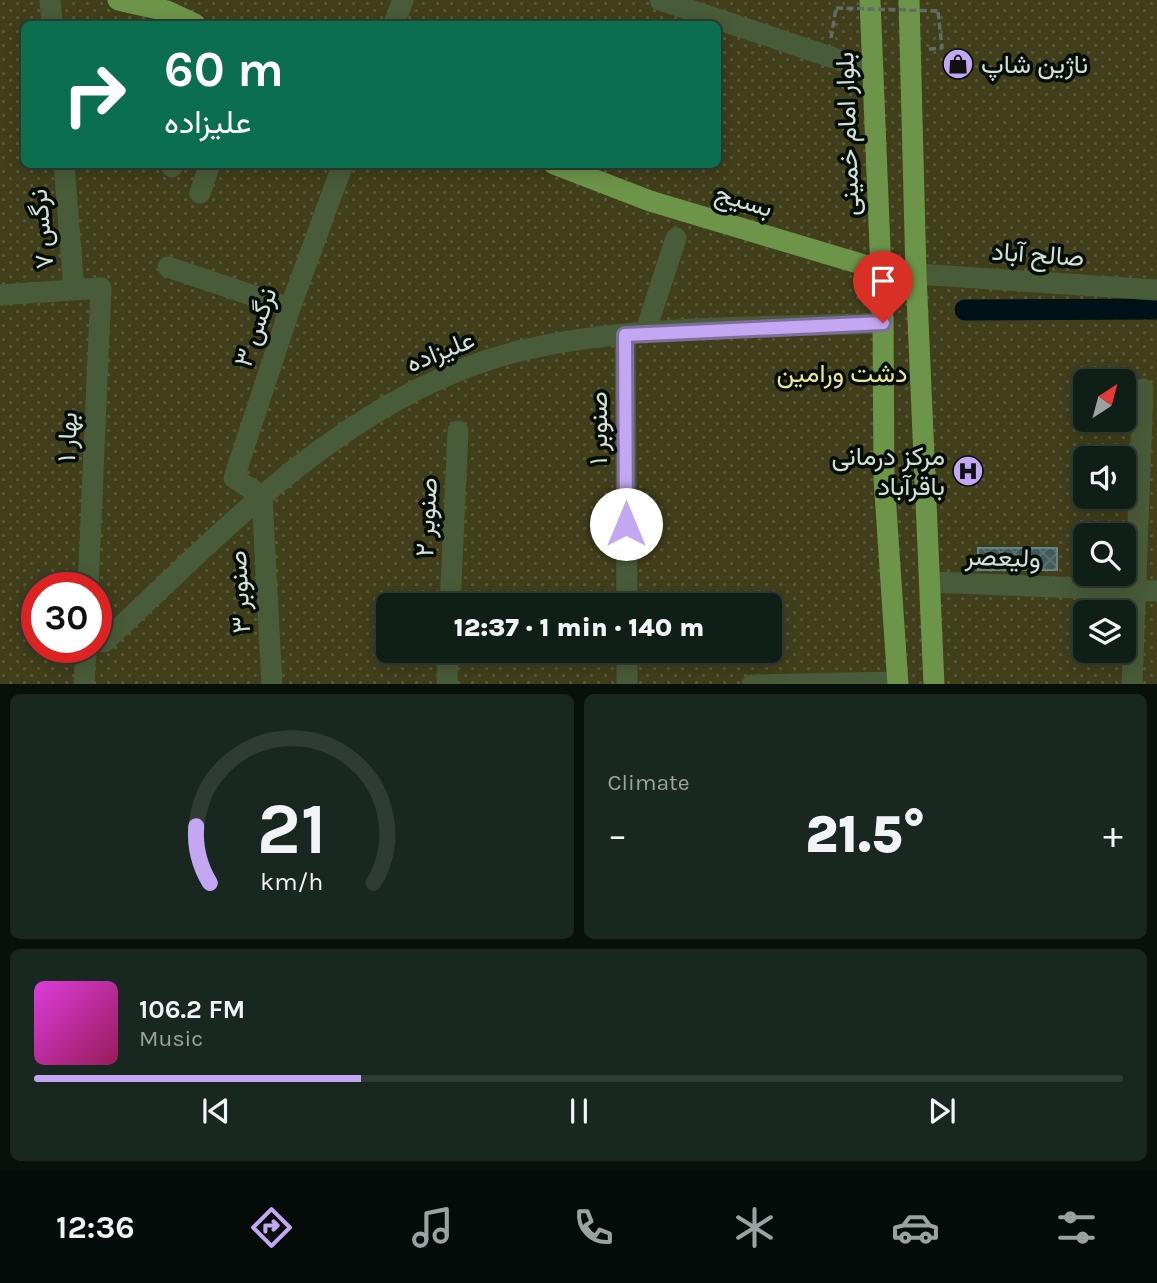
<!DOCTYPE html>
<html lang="en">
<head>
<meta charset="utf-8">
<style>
  body { margin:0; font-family:Karla,Vazirmatn,sans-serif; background:#18271f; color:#f1f3f6; height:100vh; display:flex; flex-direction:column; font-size:26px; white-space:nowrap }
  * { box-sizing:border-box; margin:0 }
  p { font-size:23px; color:#9ba2a1 }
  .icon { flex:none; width:38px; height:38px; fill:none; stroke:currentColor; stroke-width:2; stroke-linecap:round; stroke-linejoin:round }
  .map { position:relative; height:684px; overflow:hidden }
  .side { display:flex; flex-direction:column; gap:10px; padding:10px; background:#08100c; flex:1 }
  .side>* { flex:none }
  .top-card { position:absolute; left:21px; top:21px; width:700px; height:147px; border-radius:10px; box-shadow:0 4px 18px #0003,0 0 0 2px #2f3c35; background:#0b6e4f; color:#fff; overflow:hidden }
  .needle { width:46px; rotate:36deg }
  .fabs { position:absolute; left:1073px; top:369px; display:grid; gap:14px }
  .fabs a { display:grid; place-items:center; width:63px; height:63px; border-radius:10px; background:#0f1e16; box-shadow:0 4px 18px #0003,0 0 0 2px #2f3c35; font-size:35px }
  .speed { position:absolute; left:21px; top:572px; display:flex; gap:14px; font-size:35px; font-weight:700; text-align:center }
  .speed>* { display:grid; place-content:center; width:91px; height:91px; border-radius:50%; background:#0f1e16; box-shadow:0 4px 18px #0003,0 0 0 2px #2f3c35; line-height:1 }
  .speed .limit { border:10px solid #d22; background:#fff; color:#111 }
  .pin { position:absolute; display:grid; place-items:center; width:60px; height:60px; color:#fff; margin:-72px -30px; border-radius:50% 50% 50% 0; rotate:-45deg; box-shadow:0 0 7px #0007 }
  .pin .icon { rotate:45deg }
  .me { position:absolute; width:77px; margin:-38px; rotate:0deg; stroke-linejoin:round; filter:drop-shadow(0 0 5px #0008) }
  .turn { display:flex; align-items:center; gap:24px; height:147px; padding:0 28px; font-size:32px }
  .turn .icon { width:91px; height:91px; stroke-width:2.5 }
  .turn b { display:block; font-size:49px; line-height:60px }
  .big { font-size:52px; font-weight:800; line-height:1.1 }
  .side .tile { flex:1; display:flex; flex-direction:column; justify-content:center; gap:10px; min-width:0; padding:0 24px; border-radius:10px; background:#18271f }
  .side .dial { align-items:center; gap:0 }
  .dial svg { height:182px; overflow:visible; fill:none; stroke:#2f3c35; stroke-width:7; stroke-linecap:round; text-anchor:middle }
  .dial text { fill:#f1f3f6; stroke:none }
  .song { display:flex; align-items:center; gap:21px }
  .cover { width:84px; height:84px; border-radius:10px; background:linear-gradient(135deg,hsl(300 70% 55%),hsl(330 70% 35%)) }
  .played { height:7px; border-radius:4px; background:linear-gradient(90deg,#c3a7f2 30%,#2f3c35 30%) }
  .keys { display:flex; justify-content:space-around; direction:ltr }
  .heat { display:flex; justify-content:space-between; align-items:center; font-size:38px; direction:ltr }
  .side .tiles { flex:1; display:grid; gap:10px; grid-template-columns:1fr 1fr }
  .tile:last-child { grid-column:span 2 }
  .trip { position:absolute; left:376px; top:593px; width:406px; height:70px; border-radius:10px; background:#0f1e16; box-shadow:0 4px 18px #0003,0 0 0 2px #2f3c35; font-weight:800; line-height:70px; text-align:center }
  .tabs { display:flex; height:112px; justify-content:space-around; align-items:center; background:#060c09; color:#9ba2a1 }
  .tabs .icon { width:49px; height:49px }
  .tabs .active { color:#c3a7f2 }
  .tabs b { font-size:32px; color:#f1f3f6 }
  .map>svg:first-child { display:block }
  .park { fill:url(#park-dots); fill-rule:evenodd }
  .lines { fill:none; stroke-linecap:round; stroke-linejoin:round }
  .canal { stroke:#001217; stroke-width:21 }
  .building { fill:url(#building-cross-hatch); stroke:#688481; stroke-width:2 }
  .path { stroke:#5e6f65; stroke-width:3.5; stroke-dasharray:7 3.5; stroke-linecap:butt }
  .minor { stroke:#495c39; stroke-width:21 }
  .major { stroke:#6d9549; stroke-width:21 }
  .path-bridge { stroke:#5e6f65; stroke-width:3.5; stroke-dasharray:7 3.5; stroke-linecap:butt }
  .route-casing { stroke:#7f6d9d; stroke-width:18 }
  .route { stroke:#c3a7f2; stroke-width:12 }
  .labels { text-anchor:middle; stroke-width:7; stroke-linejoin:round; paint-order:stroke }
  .poi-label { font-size:26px; fill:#d3dfd8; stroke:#060e0a; text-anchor:start }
  .street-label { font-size:26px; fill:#d3dfd8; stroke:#060e0a }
  .park-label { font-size:26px; fill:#ede592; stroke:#060e0a }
</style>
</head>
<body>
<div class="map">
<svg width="1157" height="685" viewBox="0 0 1157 685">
  <defs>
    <pattern id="park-dots" width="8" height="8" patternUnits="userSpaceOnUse" patternTransform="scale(1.75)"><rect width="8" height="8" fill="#413e1b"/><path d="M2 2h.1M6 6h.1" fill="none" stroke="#5c593b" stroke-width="1.8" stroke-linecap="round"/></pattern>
    <pattern id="building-cross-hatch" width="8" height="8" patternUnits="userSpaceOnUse" patternTransform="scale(1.75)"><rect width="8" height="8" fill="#415c5a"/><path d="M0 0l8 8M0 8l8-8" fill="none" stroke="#5c7371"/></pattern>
  </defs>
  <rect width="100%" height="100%" fill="#14281d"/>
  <path class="park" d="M0 0H1157V684H0ZM24 24H718V164H24ZM1085 382H1124V420H1085ZM1085 458H1124V497H1085ZM1085 536H1124V574H1085ZM37 588H96V648H37ZM388 606H770V651H388ZM1085 612H1124V651H1085Z"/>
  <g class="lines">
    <path class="canal" d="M965 310 1157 309"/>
  </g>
  <path class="building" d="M978 548H1057V570H978Z"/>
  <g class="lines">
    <path class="path" d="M831 38 836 8
      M929 49 942 48 938 11"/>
    <path class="minor" d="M50 0 52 24
      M660 0 873 71
      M394 24 403 0
      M64 164 74 290
      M172 167 173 164
      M200 193 210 164
      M168 267 290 308
      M916 274 1157 290
      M0 295 101 288 88 588
      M645 333 676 238
      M625 335 627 606
      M930 582 1157 591
      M450 606 458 431
      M104 642C227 528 351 393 519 351 632 324 766 328 883 323
      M627 651V685
      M84 685 86 648
      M272 685 262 496 234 478 290 308 343 164
      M447 685 448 651
      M752 685 897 682
      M1132 685 1143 389"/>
    <path class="major" d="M118 0 167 11 195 24
      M870 0 883 323 884 479 898 685
      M909 0 916 274 934 685
      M554 164 650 201 881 270"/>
    <path class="path-bridge" d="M836 8 938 11"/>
  </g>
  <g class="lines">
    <g class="route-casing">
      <path id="route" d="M626 524 625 335 883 323"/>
    </g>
    <use href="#route" class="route"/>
  </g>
  <defs>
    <g id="shop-disc" transform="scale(1.575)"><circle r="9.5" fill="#c3a7f2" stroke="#060e0a"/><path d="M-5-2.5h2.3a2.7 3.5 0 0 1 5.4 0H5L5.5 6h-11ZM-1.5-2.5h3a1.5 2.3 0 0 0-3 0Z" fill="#111"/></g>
    <g id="hospital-disc" transform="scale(1.575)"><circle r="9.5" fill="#c3a7f2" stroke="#060e0a"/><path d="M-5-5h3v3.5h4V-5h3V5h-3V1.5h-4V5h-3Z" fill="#111"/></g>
  </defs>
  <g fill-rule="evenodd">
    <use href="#shop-disc" x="958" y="64"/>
    <use href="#hospital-disc" x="968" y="471"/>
  </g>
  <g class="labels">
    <g class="poi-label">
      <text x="981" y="73">ناژین شاپ</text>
      <text x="945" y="465" text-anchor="end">مرکز درمانی<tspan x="945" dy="30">باقرآباد</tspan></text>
    </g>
    <g class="street-label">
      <text transform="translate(847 134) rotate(-92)" y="9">بلوار امام خمینی</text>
      <text transform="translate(744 200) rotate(17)" y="9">بسیج</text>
      <text transform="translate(41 229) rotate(-95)" y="9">نرگس ۷</text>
      <text transform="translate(1038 254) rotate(4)" y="9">صالح آباد</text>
      <text transform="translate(255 327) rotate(-71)" y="9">نرگس ۳</text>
      <text transform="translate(440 351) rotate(-22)" y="9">علیزاده</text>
      <text transform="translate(598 428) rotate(-90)" y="9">صنوبر ۱</text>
      <text transform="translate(67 437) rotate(-88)" y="9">بهار ۱</text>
      <text transform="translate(426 517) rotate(-87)" y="9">صنوبر ۲</text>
      <text transform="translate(1003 557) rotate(2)" y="9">ولیعصر</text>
      <text transform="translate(239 592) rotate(-93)" y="9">صنوبر ۳</text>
    </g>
    <g class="park-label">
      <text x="842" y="382">دشت ورامین</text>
    </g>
  </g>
</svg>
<div class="fabs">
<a><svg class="needle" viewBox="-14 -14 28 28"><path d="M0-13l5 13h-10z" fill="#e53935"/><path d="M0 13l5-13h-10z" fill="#9ba2a1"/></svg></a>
<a><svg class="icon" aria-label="sound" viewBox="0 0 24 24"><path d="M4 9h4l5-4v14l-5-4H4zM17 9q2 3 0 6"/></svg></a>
<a><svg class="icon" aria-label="search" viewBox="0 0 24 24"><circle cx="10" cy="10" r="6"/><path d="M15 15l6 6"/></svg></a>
<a><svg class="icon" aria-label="layers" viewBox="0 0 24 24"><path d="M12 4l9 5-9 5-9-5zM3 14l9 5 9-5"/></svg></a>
</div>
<div class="speed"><div class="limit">30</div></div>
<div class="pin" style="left:883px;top:323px;background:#d93025"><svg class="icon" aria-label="arrive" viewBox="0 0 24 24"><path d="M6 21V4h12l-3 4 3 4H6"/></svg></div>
<svg class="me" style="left:626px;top:524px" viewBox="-20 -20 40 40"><circle r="19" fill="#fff"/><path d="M0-13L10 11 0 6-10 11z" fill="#c3a7f2"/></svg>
<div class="trip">12:37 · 1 min · 140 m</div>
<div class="top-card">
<div class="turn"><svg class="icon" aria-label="right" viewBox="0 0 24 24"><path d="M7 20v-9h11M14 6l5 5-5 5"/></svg><div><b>60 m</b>علیزاده</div></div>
</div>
</div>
<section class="side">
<div class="tiles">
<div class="tile dial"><svg viewBox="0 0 100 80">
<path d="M14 69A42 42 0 1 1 86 69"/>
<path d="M14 69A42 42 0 0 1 8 44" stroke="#c3a7f2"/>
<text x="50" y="56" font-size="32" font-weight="700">21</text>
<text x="50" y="72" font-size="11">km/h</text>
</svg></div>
<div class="tile"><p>Climate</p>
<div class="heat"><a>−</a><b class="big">21.5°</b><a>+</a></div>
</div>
<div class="tile">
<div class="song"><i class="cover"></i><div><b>106.2 FM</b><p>Music</p></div></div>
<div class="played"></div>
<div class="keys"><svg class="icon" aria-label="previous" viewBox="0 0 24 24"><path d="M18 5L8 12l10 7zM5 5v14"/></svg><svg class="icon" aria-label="pause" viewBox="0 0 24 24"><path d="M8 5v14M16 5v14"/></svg><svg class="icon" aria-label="next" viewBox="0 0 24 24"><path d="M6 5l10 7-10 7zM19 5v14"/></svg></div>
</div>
</div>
</section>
<nav class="tabs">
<b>12:36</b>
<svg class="icon active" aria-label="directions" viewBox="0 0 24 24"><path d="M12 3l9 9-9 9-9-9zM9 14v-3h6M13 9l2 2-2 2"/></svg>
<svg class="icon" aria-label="music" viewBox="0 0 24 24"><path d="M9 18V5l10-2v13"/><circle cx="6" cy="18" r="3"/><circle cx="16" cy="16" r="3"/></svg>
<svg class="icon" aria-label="phone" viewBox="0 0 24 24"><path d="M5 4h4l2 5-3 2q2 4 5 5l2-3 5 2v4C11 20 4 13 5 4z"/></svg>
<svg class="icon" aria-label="climate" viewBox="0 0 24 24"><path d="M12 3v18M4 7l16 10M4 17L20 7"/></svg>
<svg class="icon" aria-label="car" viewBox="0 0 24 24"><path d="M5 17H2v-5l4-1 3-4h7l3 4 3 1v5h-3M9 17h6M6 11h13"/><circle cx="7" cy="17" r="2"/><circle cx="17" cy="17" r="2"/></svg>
<svg class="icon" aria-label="filters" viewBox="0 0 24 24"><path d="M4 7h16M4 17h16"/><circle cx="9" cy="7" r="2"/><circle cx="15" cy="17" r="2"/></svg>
</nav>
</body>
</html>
